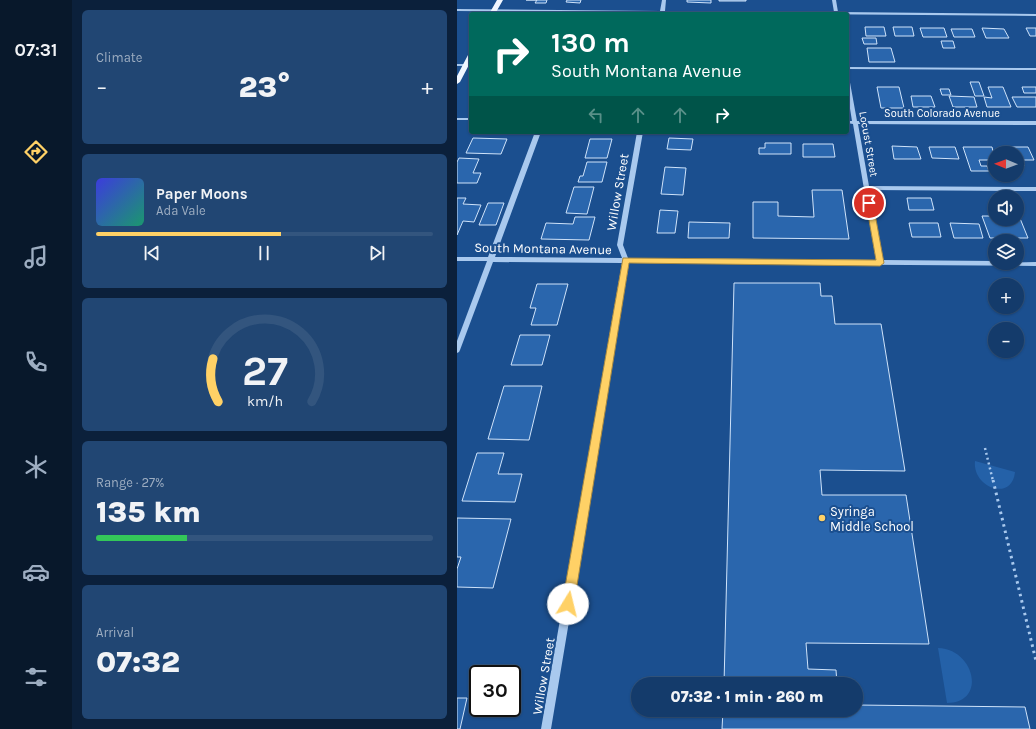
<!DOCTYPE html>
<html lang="en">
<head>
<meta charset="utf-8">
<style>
  body { margin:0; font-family:Karla,sans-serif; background:#214673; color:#f1f3f6; height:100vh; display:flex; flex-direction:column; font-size:15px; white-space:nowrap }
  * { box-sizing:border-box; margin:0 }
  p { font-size:13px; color:#9dadc1 }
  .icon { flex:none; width:22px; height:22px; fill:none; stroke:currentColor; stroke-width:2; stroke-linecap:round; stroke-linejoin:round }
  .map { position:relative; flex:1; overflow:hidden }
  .sheet { display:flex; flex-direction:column; gap:10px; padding:10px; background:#0b203b; width:385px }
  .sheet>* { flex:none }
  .guide { position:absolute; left:12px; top:12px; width:380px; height:122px; border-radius:4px; box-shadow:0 1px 3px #0004,0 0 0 1px #33557e; background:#00695c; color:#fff; overflow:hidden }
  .needle { width:26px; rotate:271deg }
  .fabs { position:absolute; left:531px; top:146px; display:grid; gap:8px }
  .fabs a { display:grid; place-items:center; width:36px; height:36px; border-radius:50%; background:#143b6b; box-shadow:0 1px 3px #0004,0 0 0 1px #33557e; font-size:20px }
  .speed { position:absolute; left:12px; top:665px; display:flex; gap:8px; font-size:20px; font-weight:700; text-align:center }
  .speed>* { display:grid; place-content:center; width:52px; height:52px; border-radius:50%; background:#143b6b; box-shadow:0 1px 3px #0004,0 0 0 1px #33557e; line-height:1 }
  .speed .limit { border:2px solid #111; border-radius:6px; background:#fff; color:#111 }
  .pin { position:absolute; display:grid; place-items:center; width:34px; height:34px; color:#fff; margin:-17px; border:2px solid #fff; border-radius:50%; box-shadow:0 1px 4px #0007 }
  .me { position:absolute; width:44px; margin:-22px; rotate:9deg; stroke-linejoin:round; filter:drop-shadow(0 0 3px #0008) }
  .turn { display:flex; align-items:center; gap:14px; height:84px; padding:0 16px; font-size:18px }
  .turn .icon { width:52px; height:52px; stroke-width:2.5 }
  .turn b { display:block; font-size:28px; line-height:34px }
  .lanes { display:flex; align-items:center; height:38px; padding:0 16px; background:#0003; justify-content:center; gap:20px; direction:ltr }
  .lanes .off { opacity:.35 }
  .big { font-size:30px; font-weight:800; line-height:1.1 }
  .sheet .tile { flex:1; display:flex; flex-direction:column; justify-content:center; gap:6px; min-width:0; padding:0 14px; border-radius:6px; background:#214673 }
  .sheet .dial { align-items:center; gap:0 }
  .dial svg { height:104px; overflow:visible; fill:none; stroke:#33557e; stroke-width:7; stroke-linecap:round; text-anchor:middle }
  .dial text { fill:#f1f3f6; stroke:none }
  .song { display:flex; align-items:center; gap:12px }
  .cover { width:48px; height:48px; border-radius:6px; background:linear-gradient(135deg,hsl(240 70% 55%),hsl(160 70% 35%)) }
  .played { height:4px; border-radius:2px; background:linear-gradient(90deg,#ffd166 55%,#33557e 55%) }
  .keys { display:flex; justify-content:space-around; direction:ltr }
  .heat { display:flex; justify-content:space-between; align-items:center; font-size:22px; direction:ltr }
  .charge { height:6px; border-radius:3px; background:linear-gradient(90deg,#34c759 27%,#33557e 0) }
  .trip { position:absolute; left:174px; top:677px; width:232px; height:40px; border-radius:20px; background:#143b6b; box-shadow:0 1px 3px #0004,0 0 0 1px #33557e; font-weight:800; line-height:40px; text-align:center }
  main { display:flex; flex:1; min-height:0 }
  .tab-bar { display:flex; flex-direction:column; width:72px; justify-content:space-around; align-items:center; background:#08182b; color:#9dadc1 }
  .tab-bar .icon { width:28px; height:28px }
  .tab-bar .current { color:#ffd166 }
  .tab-bar b { font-size:18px; color:#f1f3f6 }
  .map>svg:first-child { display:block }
  .green { fill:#2461a8 }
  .building { fill:#2a66ad; stroke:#cfe3fa }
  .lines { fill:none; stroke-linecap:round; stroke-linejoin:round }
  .path-far1 { stroke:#a9c9ee; stroke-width:2.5; stroke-dasharray:2 3; stroke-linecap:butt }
  .path { stroke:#a9c9ee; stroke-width:3; stroke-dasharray:2.5 4; stroke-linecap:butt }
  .minor { fill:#a9c9ee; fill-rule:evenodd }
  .major { fill:#f0f6ff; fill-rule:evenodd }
  .route { fill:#ffd166; stroke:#a68842 }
  .poi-dot { fill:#ffd166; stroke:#1b4f8f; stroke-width:1.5 }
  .labels { text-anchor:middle; stroke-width:4; stroke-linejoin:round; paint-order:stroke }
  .far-street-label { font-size:11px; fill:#fff; stroke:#1b4f8f }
  .street-label { font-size:13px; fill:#fff; stroke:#1b4f8f }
  .poi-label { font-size:13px; fill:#fff; stroke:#1b4f8f; text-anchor:start }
</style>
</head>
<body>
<main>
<nav class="tab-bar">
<b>07:31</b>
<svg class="icon current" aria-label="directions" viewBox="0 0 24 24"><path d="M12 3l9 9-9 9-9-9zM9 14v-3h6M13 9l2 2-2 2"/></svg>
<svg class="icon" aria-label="music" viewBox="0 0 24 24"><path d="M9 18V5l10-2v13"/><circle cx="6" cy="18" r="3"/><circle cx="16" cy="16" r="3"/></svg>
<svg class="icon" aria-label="phone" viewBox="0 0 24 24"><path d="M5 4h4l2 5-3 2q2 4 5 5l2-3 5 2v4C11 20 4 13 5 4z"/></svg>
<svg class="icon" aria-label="climate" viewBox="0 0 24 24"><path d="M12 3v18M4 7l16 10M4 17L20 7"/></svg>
<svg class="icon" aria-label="car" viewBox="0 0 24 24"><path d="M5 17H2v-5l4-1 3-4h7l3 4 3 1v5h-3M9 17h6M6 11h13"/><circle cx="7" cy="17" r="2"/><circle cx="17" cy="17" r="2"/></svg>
<svg class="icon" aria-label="filters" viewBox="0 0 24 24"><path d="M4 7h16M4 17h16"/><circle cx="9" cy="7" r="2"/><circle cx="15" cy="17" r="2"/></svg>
</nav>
<section class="sheet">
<div class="tile"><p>Climate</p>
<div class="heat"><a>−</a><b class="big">23°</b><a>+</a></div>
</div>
<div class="tile">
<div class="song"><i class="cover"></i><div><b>Paper Moons</b><p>Ada Vale</p></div></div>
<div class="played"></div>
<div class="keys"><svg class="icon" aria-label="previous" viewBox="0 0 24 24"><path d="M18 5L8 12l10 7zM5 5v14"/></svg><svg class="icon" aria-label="pause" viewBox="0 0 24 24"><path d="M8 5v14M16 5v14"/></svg><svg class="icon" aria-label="next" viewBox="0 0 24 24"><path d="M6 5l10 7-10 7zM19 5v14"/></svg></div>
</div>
<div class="tile dial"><svg viewBox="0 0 100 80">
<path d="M14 69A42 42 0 1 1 86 69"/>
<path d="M14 69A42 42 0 0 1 10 36" stroke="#ffd166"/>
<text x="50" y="56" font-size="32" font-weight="700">27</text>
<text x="50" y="72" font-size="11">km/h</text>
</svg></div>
<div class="tile"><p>Range · 27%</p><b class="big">135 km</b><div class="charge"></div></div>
<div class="tile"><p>Arrival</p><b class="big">07:32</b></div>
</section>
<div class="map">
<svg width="579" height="729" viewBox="0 0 579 729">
  <rect width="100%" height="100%" fill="#1b4f8f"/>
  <path class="green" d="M518 461 558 472C555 502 515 488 518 461Z
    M481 648C518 649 530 703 490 703Z"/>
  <path class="building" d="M69 0H90L89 3H78L80 0Z
    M110 0H124L123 3 109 2Z
    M230 0H254V3L230 2Z
    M262 0H289V1H262Z
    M408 27H427L429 36H409Z
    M436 27H455L457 36H438Z
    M463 28H487L490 37H466Z
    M525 28 547 29 552 38H529Z
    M569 28H579V36H573Z
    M494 29H515L518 37H497Z
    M405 38H419L420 44H407Z
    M484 41H496L498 48H486Z
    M410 48H434L438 62H412Z
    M513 82H522L527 96H518Z
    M420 87H442L447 108H424Z
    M531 87H546L554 107H530L527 97 535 98Z
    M565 87H579V93H567Z
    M483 89H492L494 95H485Z
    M454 96H474L478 107H456Z
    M492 96 517 97 520 107H496Z
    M555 97H579V107H560Z
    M16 138 50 139 44 154 9 153Z
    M212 138 236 139 234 150 210 149Z
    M133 139H155L150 158H128Z
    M308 143H334V154H302V148H308Z
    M346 144H376L378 157H346Z
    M435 146 460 147 464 159H437Z
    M472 147H498L502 159 475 158Z
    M506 147H535L538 160H522L524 166H530L532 171H514Z
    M546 147H571L577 160H565L567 166H560V153H548Z
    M2 158 22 159 16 173H24L20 183H0V162Z
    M130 162H150L145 182H121L123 176H126Z
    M208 167 229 168 226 195 204 194Z
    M117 187H137L130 214 109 213Z
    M355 190H385L392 239 296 238V202H321V216L357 217Z
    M0 198H9L6 204 24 205 17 222 6 221 0 235Z
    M450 198H474L477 210H452Z
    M31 203H47L39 225H22Z
    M203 210 221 211 218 233H200Z
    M560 211 571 238H533L525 216H538V219H560Z
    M118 217H138L132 240 84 239 89 223 116 224Z
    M232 222 273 223 272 238H231Z
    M452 223H481L484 237H455Z
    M493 223 522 224 526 238H497Z
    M277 283H363L364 296H375L378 324H424L448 471 363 470 365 495H449L472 644 349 643 351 669 379 670 380 684H267Z
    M80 284H111L100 325H74L79 308H73Z
    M63 335H93L85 365H54Z
    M47 386H85L72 440 31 439Z
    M20 453H47L41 474H65L58 502 5 501Z
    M0 518 54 519 36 588 0 587V569L4 557H0Z
    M0 698H10L3 729H0Z
    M399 705 568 707 573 729H265L266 710H399Z"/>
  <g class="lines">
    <path class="path-far1" d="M528 448 536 481"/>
    <path class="path" d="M536 480 579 661"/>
    <path class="minor" d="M205 0H209L208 11 377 12 375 0H379L381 12 579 14V16L207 13V14H203V13L0 11V9L203 11Z
      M0 64H14V66H0Z
      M390 67 579 68V70L390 69Z
      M390 76 392 77 400 121H579V125L401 124 412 186 579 187V191L413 190 426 260 538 261V263L579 262V266L172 263 94 729H84L165 263 36 262 3 350 2 352 0 353V341L30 261H0V257H31L78 132H84L38 257 165 258 160 245 180 132H186L166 245 171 258 419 260 396 124 390 123V121H395L390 90Z
      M0 118H14V120H0Z"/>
    <path class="major" d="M40 0H46L38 14H32Z
      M14 53V61L3 82 0 84V76L11 55Z"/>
  </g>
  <path class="route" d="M410 201H415L416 203 427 263 423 266 172 263 117 604 115 608 111 609 107 608 105 604 166 258 419 260 409 203Z"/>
  <circle class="poi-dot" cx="365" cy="518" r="4"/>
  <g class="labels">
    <g class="far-street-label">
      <text x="485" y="117">South Colorado Avenue</text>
      <text transform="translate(412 144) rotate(80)" y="4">Locust Street</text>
    </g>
    <g class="street-label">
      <text transform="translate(160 192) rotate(-80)" y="5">Willow Street</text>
      <text transform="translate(86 248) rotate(1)" y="5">South Montana Avenue</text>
      <text transform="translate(86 676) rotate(-80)" y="5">Willow Street</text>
    </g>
    <g class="poi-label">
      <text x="373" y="516">Syringa<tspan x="373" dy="15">Middle School</tspan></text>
    </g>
  </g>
</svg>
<div class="fabs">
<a><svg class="needle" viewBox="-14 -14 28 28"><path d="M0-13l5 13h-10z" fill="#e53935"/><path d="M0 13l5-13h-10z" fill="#9dadc1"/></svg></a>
<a><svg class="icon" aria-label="sound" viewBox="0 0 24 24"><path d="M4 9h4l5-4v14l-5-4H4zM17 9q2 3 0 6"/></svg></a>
<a><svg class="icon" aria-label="layers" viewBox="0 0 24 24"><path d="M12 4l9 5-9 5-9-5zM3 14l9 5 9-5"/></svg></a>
<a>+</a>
<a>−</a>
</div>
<div class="speed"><div class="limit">30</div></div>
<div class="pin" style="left:412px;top:203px;background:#d93025"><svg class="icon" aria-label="arrive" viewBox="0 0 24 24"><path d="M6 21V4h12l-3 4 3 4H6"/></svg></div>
<svg class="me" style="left:111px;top:604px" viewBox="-20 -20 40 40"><circle r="19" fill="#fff"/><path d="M0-13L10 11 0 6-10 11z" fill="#ffd166"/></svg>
<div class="trip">07:32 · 1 min · 260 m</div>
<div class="guide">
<div class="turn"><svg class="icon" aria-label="right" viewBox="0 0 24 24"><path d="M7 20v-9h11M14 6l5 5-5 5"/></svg><div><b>130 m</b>South Montana Avenue</div></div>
<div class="lanes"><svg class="icon off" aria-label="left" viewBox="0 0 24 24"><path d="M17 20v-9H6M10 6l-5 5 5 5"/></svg><svg class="icon off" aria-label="ahead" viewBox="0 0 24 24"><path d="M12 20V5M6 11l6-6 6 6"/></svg><svg class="icon off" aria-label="ahead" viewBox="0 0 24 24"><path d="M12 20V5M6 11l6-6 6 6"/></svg><svg class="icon" aria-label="right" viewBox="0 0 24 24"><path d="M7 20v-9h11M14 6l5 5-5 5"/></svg></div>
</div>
</div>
</main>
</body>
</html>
